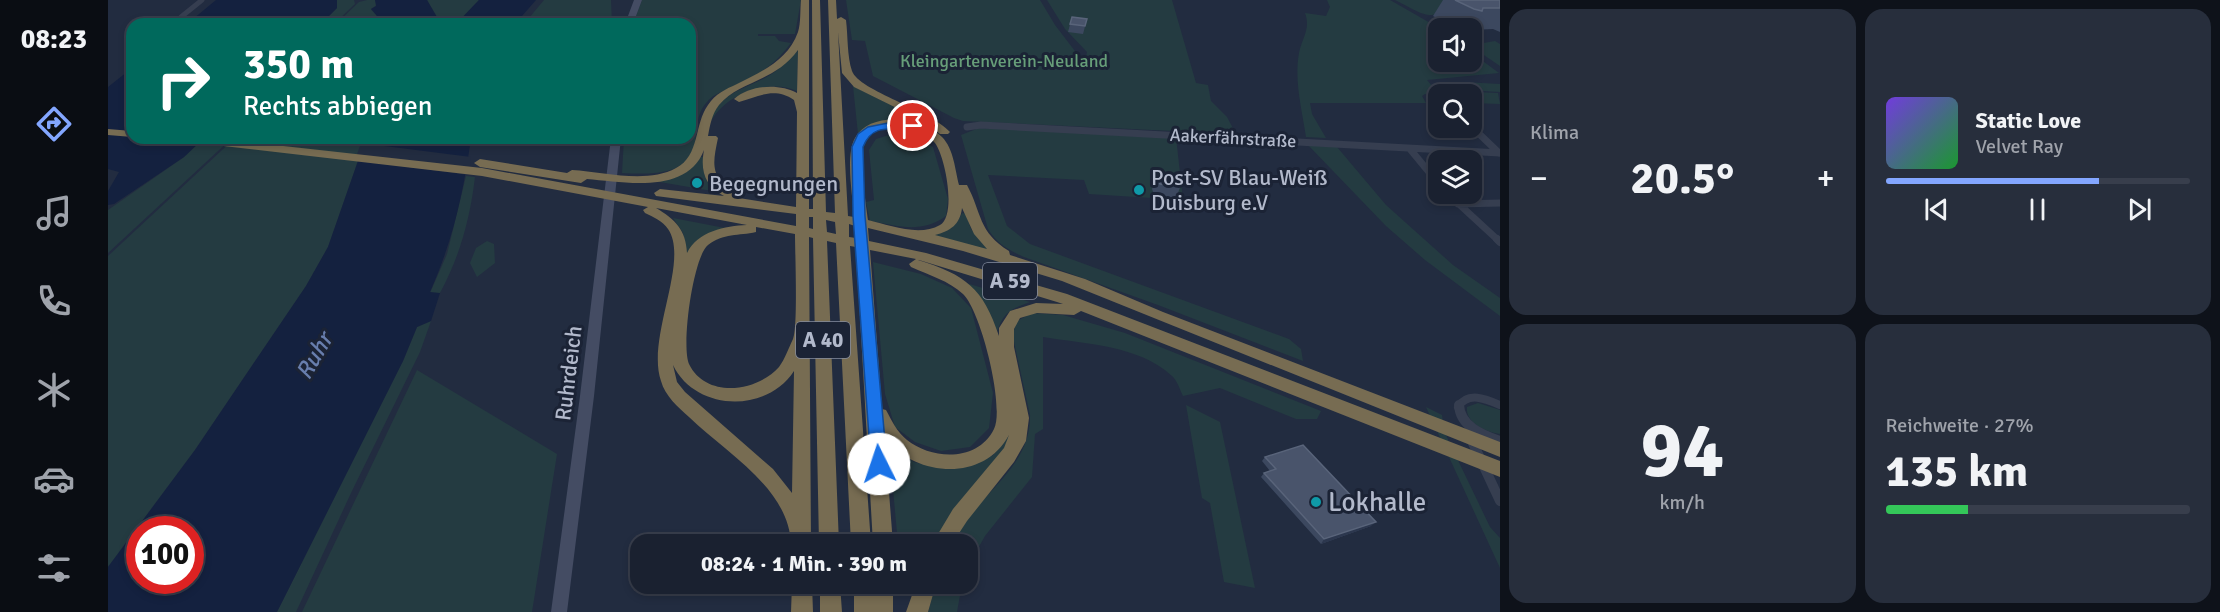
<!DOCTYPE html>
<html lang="de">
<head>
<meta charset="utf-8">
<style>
  body { margin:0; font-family:Signika,sans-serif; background:#272e3c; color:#f1f3f6; height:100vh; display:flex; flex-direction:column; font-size:22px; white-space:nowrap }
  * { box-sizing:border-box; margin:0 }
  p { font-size:20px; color:#9fa3ab }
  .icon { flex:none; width:33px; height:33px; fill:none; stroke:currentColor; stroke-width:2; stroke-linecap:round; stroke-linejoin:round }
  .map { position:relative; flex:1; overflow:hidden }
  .sheet { display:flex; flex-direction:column; gap:9px; padding:9px; background:#0e121a; width:720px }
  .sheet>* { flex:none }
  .top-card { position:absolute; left:18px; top:18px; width:570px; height:126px; border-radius:18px; box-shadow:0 3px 9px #0003,0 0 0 2px #383e4c; background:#00695c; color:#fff; overflow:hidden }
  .fabs { position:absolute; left:1320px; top:18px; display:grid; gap:12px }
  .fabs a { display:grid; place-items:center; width:54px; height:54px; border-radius:12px; background:#1a2130; box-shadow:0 3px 9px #0003,0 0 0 2px #383e4c; font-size:30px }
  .speed { position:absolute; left:18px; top:516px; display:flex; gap:12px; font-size:30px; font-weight:700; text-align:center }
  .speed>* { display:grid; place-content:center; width:78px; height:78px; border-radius:50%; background:#1a2130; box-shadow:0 3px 9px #0003,0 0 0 2px #383e4c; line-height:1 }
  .speed .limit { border:9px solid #d22; background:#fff; color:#111 }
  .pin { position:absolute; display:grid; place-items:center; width:51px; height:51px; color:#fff; margin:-26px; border:3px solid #fff; border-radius:50%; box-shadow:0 2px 6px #0007 }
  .me { position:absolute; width:66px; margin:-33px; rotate:356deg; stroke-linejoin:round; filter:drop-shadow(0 0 4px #0008) }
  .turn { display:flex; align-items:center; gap:21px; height:126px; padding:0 18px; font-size:27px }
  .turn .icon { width:78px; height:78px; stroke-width:2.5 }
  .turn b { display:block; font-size:42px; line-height:51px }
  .big { font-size:45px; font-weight:700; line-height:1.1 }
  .sheet .card { flex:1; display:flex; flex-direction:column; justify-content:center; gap:9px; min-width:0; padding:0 21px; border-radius:18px; background:#272e3c }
  .sheet .dial { align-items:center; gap:0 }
  .dial b { font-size:78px; line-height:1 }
  .song { display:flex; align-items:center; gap:18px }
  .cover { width:72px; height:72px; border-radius:9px; background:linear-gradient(135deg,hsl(260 70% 55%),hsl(130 70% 35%)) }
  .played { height:6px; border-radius:3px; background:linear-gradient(90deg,#83a6ff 70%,#383e4c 70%) }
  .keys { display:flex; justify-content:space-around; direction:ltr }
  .heat { display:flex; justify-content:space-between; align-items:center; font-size:33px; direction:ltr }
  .charge { height:9px; border-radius:4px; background:linear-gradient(90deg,#34c759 27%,#383e4c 0) }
  .sheet .tiles { flex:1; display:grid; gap:9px; grid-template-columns:repeat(2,1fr) }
  .trip { position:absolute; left:522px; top:534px; width:348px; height:60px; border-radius:18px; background:#1a2130; box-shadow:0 3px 9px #0003,0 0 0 2px #383e4c; font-weight:700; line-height:60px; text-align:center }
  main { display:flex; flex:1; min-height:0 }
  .menu { display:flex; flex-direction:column; width:108px; justify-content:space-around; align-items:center; background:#0a0d13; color:#9fa3ab }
  .menu .icon { width:42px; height:42px }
  .menu .on { color:#83a6ff }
  .menu b { font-size:27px; color:#f1f3f6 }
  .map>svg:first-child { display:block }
  .green { fill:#243b41 }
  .water { fill:#14213f; fill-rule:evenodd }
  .pier { fill:#222c40 }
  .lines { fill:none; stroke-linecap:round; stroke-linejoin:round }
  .street-far3 { stroke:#363e50; stroke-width:5 }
  .street-far2 { stroke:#363e50; stroke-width:7 }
  .street-far1 { stroke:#363e50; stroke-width:8 }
  .street { stroke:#363e50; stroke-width:10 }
  .secondary { fill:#444c63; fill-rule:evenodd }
  .highway { fill:#776c52; fill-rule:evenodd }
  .wall { fill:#3c485f }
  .shaded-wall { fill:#2c374e }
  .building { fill:#49546b; stroke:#59647a; stroke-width:1.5 }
  .route { fill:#1a73e8; stroke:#114b97; stroke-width:1.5 }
  .culture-dot { fill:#0f9aa8; stroke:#1b2335; stroke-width:2 }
  .labels { text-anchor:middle; stroke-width:6; stroke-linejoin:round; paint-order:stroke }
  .far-park-label { font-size:18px; fill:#679e79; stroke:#1b2335 }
  .far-street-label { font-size:18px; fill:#b2b9cb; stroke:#1b2335 }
  .shield { fill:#1b2335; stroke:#858c9e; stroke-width:1.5 }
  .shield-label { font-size:21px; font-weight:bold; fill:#b2b9cb }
  .poi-label { font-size:22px; fill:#b2b9cb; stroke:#1b2335; text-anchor:start }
  .street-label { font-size:22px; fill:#b2b9cb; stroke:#1b2335 }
  .water-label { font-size:24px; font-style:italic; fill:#687ead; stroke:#1b2335 }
  .near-poi-label { font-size:27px; fill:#b2b9cb; stroke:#1b2335; text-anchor:start }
</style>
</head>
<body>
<main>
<nav class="menu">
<b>08:23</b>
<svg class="icon on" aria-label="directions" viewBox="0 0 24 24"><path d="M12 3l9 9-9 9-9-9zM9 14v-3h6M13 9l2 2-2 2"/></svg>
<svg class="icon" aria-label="music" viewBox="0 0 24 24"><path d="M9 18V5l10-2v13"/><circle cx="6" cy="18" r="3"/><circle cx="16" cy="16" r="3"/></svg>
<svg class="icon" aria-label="phone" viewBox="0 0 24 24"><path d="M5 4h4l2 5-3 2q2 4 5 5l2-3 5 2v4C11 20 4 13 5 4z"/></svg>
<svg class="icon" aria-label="climate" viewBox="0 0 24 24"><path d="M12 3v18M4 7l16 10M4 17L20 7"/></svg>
<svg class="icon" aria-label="car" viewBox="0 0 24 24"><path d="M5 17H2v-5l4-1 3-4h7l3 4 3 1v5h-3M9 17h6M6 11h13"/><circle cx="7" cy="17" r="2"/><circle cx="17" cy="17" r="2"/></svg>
<svg class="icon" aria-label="filters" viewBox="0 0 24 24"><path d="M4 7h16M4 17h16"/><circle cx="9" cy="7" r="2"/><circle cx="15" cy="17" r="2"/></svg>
</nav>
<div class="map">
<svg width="1392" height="612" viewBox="0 0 1392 612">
  <rect width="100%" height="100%" fill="#222c40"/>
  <path class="green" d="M229 0H246L247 4 226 24H213L229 8Z
    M259 0H267L269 5 263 9 269 16 271 24H228L251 2Z
    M319 0H371L348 24H333Z
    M436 0H503L504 24H416Z
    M534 0H693L687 34H650V36H667L671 41 683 43C666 65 654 73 629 85 622 89 611 92 604 97 586 112 591 127 586 147 578 177 538 174 514 173L516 138H582V88L587 87 586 71H582V24H525Z
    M738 0H932L947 25 970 55 968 68 976 69 979 52 957 29 939 0H1064L1088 83 1100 85 1103 101 1119 117 1128 134 855 121 846 118 765 76 757 41 744 40Z
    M1219 0H1282L1331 28 1330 62H1364V53L1391 73 1319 80 1331 94H1317L1314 96 1318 103H1202L1204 114 1218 138 1198 137C1194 110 1186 81 1191 53 1194 38 1203 29 1197 13L1218 16 1222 7Z
    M1287 0H1359C1319 20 1326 20 1287 0Z
    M1387 41 1392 44V66L1364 47V45Z
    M690 50 689 91C659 78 615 95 601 125 609 94 632 91 657 78 670 71 680 61 690 50Z
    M1355 82 1392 84V92L1340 89 1336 86 1359 87Z
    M745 86 817 122 830 132 797 122 750 134Z
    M1342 91 1390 93 1392 104 1364 103V94H1346Z
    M871 128 1068 137 1075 200 981 194 976 180 880 175 899 226 922 244 1181 339 1193 349 1195 361 1050 305 916 257C901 250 889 244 880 229L853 135Z
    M781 135 805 136 825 147 840 199 838 216C813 234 791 226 762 221L758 202 766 200 761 150 768 139Z
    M96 138H124L0 253V210L76 157Z
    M127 138H258L220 247 198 286 87 450 0 567V256Z
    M1200 145 1229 147 1278 205 1345 265 1392 298V316L1317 260 1278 226Z
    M592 157H596C593 172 598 182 610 192L546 181 588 162Z
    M358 176 367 177C362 219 352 256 332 293H322L339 254Z
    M854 213 858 214 863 229 882 252 823 236C838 231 847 228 854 213Z
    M565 218 617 228 579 259 575 233Z
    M379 241 386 244 387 263 369 277 362 263 368 248Z
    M765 262 813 274 844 288 863 308 885 393 881 428 862 447 833 451 807 442 787 427 777 394Z
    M858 283 922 302C900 310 894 314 888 336Z
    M924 313 955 315 1017 333 1213 411 1209 419H1188L1112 388 1075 396C1072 390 1069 380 1064 376 1031 345 977 344 935 337V429L927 434 924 477 877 536 860 566V544H844L846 540C853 529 859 519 867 509 892 480 923 456 922 415L906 342V330L909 321Z
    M323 321 312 352 243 493 188 612H169L295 361 309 327Z
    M309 370 449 454 424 612H194Z
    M1370 403 1392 410V434C1378 432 1357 423 1359 407Z
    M1078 405 1112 422 1147 588 1116 582 1102 503 1094 498Z
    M1318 407 1334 415 1336 431 1382 527 1392 538V568Z
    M905 430 897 451 852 501 825 544H790L781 445 806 462 837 469 862 466 885 455Z
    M828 584H854L849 612H820Z"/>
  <path class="water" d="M108 0H229V8L213 24H79Z
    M267 0H319L333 24H271L269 16 263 9 268 6Z
    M371 0H428L407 24H348Z
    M24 68V138H96L76 157 6 204 0 205V191L11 172 0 169V87Z
    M258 138H363C355 195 345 240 322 292L332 293 323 321 309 327 295 361 169 612H0V567L87 450 198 286 220 247ZM32 530H82V580H32Z"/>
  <path class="pier" d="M253 143 363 157 361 175 247 160Z"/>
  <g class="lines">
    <path class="street-far3" d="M73 17 94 0"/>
    <path class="street-far2" d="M859 127 873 125 1392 153
      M1364 127 1391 153
      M1302 149 1330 183
      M1340 194 1391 241
      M1350 204 1392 203"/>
    <path class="street-far1" d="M1389 239 1392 242
      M1350 407C1360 391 1378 399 1392 405"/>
    <path class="street" d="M1351 405C1352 426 1374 435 1392 441
      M1363 439 1392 501"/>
    <path class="secondary" d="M526 0H534L525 24H517Z
      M503 138H513L486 396 459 612H443L472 396Z"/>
    <path class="highway" d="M693 0H701V209H705L704 0H712L718 212 727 213 720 0H728L729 19 733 17 738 20C740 36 739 56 744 71 751 91 823 110 842 132L840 134H832L817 122 746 87 734 73 730 32 740 216 746 217C745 198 737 155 747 138 762 110 815 117 834 137 846 149 847 170 851 185H859C874 213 870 232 901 251L902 255 977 279 1055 312 1392 442V457L954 281 855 251 760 228 761 241 818 253 959 294 1392 461V477L973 311 966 315 929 313 912 318 906 329V347L921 418 918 441 906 462 859 521 844 544H824L845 509 896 448 901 435C875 483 809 476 777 440L785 544H765L748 247 742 246 763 544H743L728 243 719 241 731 544H711L705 238 701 237 703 544H683C681 488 618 453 581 417 570 407 557 396 553 381 538 338 582 261 560 229 555 221 545 217 537 213L535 210 540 207 374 176 72 141 66 138H103L374 168 688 226V214L548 196 546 193 552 189 616 196C597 186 592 171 596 150 579 195 516 182 479 179L473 183 372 167 366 163 372 159 459 173 464 170C496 172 539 184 568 168 592 156 586 124 600 105 607 94 618 89 629 84 655 71 680 60 690 32 693 23 692 9 693 0ZM690 50 689 93C671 83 642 85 626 99L631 102C651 96 667 87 686 100L689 112 688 207 631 198V193C602 179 604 166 610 138L608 136H600C602 125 604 114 611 105 631 81 667 82 690 50ZM789 127C803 129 818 132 827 143 837 156 849 215 832 225 811 237 781 225 760 220 758 203 749 151 758 138 765 128 778 127 789 127ZM548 208 639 225C617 226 590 231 579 253 578 230 567 219 548 208ZM854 208 866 234 879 249 827 235C842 231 852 225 854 208ZM701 217H705V229L701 228ZM718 220 727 222 728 234 719 232ZM741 224 747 226 748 238 741 237ZM648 227 687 234C687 251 690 329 685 339 681 347 677 359 671 367 649 392 598 399 581 364 573 346 585 257 600 245 615 233 631 236 648 232ZM762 250 808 259 801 264 803 267C821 275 841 281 855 294 873 311 897 407 886 429 870 462 824 460 799 440 789 432 784 421 778 410L774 409ZM810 260H811L949 302 955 304 928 303 902 311 891 328V336C875 288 858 275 810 260ZM565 365C587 411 658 414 686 371L684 493 665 469 577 392 569 382Z
      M0 129 24 131V137L0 135Z
      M684 584H704L705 612H683Z
      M712 584H732L734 612H712Z
      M746 584H785V612H746Z
      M808 584H828L820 612H798Z"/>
  </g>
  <path class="wall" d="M1335 0H1392V32L1385 29 1364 30V28H1348L1325 16Z
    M964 17 979 19 975 34 960 32Z
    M1049 176 1073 185 1068 198 1047 197 1044 189Z
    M1157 457 1263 526 1213 544 1153 477 1156 473 1162 471 1154 461Z"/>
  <path class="shaded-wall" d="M1268 522 1263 526 1213 544 1216 539Z"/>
  <path class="building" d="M1347 0H1392V8H1375L1374 11 1366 9Z
    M964 17 979 19 977 26 962 24Z
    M1069 175 1073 185 1052 184 1049 176Z
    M1195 445 1268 522 1216 539 1156 473 1168 469 1157 457Z"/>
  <path class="route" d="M790 121 805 123 810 126C795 137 767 116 755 147L757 216 779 464 777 469 771 471 765 469 763 464 745 216 744 147 750 134 760 127Z"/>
  <g class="culture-dot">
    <circle cx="589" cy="183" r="6"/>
    <circle cx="1031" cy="190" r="6"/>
    <circle cx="1208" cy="502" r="6"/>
  </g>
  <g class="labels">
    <g class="far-park-label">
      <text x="896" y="67">Kleingartenverein-Neuland</text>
    </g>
    <g class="far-street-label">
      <text transform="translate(1125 138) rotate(3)" y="6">Aakerfährstraße</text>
    </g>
    <g class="shield">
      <rect x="875" y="263" width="54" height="36" rx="4.5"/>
      <rect x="688" y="322" width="54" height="36" rx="4.5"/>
    </g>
    <g class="shield-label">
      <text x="902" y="288">A 59</text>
      <text x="715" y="347">A 40</text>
    </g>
    <g class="poi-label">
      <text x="1043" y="185">Post-SV Blau-Weiß<tspan x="1043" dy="25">Duisburg e.V</tspan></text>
      <text x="601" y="191">Begegnungen</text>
    </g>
    <g class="street-label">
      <text transform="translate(460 373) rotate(-83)" y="8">Ruhrdeich</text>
    </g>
    <g class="water-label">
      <text transform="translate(206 356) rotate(-60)" y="8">Ruhr</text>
    </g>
    <g class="near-poi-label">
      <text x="1220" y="511">Lokhalle</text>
    </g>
  </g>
</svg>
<div class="fabs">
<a><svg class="icon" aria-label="sound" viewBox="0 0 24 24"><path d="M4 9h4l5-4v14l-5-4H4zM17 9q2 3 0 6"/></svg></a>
<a><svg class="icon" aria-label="search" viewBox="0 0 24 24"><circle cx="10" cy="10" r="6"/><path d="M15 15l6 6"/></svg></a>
<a><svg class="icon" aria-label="layers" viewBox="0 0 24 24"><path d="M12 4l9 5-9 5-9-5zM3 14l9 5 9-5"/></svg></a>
</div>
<div class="speed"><div class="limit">100</div></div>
<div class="pin" style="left:805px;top:126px;background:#d93025"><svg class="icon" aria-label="arrive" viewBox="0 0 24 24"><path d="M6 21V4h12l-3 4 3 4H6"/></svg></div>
<svg class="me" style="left:771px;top:464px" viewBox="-20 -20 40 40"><circle r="19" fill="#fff"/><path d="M0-13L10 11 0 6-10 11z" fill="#1a73e8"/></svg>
<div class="trip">08:24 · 1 Min. · 390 m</div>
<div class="top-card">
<div class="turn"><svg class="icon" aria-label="right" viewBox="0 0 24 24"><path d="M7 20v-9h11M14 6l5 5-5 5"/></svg><div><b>350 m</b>Rechts abbiegen</div></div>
</div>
</div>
<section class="sheet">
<div class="tiles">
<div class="card"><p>Klima</p>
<div class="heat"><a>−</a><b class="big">20.5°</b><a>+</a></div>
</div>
<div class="card">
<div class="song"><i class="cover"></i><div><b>Static Love</b><p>Velvet Ray</p></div></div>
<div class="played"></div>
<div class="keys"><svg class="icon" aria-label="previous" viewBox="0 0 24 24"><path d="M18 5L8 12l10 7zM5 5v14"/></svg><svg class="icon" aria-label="pause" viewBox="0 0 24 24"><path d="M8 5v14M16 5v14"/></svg><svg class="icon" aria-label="next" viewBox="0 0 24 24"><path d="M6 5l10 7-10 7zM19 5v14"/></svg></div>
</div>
<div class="card dial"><b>94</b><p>km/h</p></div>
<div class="card"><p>Reichweite · 27%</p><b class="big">135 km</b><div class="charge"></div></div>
</div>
</section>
</main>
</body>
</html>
